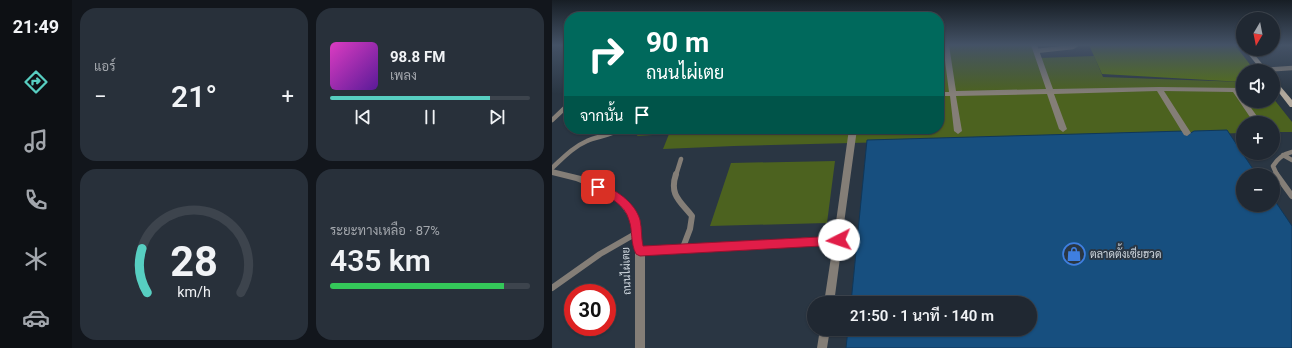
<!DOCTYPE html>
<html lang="th">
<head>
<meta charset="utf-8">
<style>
  body { margin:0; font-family:Roboto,Sarabun,sans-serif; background:#28303a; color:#f1f3f6; height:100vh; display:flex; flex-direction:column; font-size:15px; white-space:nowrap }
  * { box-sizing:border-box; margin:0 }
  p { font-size:13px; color:#a2a6ac }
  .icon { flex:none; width:22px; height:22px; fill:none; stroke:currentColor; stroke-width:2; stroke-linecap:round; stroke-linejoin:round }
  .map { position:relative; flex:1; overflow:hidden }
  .sheet { display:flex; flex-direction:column; gap:8px; padding:8px; background:#12161c; width:480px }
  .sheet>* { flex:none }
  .hud { position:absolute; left:12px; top:12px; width:380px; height:122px; border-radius:16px; box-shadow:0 1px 3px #0004,0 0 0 1px #3d444d; background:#00695c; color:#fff; overflow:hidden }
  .needle { width:26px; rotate:190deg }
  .tools { position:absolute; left:684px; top:12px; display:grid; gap:8px }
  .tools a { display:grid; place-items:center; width:44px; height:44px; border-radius:50%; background:#202832; box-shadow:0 1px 3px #0004,0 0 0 1px #3d444d; font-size:20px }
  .speed { position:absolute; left:12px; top:284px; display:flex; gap:8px; font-size:20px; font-weight:700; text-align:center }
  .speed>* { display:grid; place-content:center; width:52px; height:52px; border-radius:50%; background:#202832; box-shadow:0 1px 3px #0004,0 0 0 1px #3d444d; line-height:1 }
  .speed .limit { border:6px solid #d22; background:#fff; color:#111 }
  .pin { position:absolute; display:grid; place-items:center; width:34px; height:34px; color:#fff; margin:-17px; border-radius:8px; box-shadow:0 2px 6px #0006 }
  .me { position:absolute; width:44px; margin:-22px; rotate:266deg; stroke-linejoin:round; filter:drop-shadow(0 0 3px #0008) }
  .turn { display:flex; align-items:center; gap:14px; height:84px; padding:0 16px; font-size:18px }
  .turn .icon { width:52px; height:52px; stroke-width:2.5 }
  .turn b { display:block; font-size:28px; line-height:34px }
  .then { display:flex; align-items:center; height:38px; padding:0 16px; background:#0003; gap:8px; font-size:15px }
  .big { font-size:30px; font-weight:600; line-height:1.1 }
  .sheet .card { flex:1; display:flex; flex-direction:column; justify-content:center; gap:6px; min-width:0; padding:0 14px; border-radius:16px; background:#28303a }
  .sheet .dial { align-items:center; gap:0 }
  .dial svg { height:104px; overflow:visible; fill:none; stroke:#3d444d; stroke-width:7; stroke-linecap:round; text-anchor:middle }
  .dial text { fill:#f1f3f6; stroke:none }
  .song { display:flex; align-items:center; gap:12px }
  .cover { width:48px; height:48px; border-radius:6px; background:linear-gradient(135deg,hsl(310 70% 55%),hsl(270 70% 35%)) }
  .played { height:4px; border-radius:2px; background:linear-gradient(90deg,#57cec1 80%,#3d444d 80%) }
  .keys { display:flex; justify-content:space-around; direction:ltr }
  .heat { display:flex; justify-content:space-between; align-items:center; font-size:22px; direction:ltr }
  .charge { height:6px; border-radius:3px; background:linear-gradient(90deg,#34c759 87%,#3d444d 0) }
  .sheet .tiles { flex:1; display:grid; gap:8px; grid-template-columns:repeat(2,1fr) }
  .trip { position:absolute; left:255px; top:296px; width:230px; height:40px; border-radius:20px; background:#202832; box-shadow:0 1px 3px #0004,0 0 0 1px #3d444d; font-weight:600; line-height:40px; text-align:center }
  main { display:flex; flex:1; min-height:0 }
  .menu { display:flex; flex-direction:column; width:72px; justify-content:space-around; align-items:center; background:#0d1014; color:#a2a6ac }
  .menu .icon { width:28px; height:28px }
  .menu .active { color:#57cec1 }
  .menu b { font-size:18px; color:#f1f3f6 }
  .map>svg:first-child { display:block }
  .green { fill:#4c621f }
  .forest { fill:#56720f }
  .building { fill:#174f7f; stroke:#103759 }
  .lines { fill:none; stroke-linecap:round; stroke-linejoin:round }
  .lane-far1 { stroke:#847e77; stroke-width:4.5 }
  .lane { stroke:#847e77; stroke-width:6 }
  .street { fill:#847e77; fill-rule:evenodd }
  .secondary { fill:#b1a89c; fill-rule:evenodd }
  .route { fill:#e11d48; stroke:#92132f }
  .labels { text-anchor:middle; stroke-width:4; stroke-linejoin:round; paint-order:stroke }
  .poi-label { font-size:11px; fill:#ced6de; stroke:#2a3643; text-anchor:start }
  .street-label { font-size:11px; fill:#ced6de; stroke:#2a3643 }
</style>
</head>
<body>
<main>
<nav class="menu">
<b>21:49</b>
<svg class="icon active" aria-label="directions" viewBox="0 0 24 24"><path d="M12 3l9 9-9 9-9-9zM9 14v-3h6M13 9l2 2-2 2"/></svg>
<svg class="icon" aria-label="music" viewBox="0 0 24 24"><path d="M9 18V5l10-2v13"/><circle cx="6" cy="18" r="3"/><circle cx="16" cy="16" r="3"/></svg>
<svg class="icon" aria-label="phone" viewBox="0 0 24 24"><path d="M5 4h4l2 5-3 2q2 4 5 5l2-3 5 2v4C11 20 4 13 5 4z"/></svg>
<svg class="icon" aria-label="climate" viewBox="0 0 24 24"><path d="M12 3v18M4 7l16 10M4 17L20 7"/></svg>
<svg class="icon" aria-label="car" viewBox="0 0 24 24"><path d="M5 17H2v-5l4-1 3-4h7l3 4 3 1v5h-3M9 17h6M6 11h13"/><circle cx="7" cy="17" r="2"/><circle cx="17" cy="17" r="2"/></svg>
</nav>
<section class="sheet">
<div class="tiles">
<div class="card"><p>แอร์</p>
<div class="heat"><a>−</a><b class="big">21°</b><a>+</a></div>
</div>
<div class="card">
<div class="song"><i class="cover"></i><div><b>98.8 FM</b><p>เพลง</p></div></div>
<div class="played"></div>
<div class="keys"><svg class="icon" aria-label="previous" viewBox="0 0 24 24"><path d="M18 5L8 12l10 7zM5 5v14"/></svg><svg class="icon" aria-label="pause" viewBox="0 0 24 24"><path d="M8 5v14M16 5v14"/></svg><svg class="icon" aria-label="next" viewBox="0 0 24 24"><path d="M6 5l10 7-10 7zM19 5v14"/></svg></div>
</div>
<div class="card dial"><svg viewBox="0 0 100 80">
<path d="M14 69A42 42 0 1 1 86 69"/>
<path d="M14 69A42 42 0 0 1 10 35" stroke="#57cec1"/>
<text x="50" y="56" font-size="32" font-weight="700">28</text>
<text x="50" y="72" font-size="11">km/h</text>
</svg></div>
<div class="card"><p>ระยะทางเหลือ · 87%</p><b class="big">435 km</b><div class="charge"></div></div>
</div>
</section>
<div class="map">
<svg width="740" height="348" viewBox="0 0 740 348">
  <rect width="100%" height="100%" fill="#2a3643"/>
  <path class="green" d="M387 45H482L486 58 542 56 551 77 691 82V101H721V98L740 122V132H721V123H691V133L182 146 111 149 117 134 85 136 88 129H387Z
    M283 161 275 223 158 226 179 163Z"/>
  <path class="forest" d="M537 45H683L703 71H691V82L550 74Z"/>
  <path class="building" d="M675 130 705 175H691V205H721V198L740 226V348H294L296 329H478V303H299L315 140 632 131 637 134 642 131Z"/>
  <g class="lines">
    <path class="lane-far1" d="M484 51 521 47 524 45
      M712 70 740 68
      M0 120 17 104
      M731 155 740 160
      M0 168C11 158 21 147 35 141 44 136 60 136 67 129
      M124 175 129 159
      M725 175 721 166C726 158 731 154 740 152"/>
    <path class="lane" d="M124 174C117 195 128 201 140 216L138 229 130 250
      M724 174 740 196
      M0 288 48 254 83 234"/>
    <path class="street" d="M391 45H397L404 91 494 89 479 45H485L501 89 607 87 691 88V92H688L691 96V101H694L710 123H702L681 92 612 91 639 133 635 136 632 135 605 91 502 94 515 129 511 132 507 129 495 94 404 96 410 131 406 134 402 131 398 96H387V92H397Z
      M297 129H305L290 238 292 240 290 243 282 303H272L281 244 93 255V348H83V251L79 234V220L65 201 53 193 24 181 0 175V169L29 176 59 189 71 197 80 207 87 220V234L91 247 282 236Z
      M268 329H278L275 348H265Z"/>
    <path class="secondary" d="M692 49H698L716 71H710Z
      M721 79 723 80 740 100V107H738L721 85Z"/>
  </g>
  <linearGradient id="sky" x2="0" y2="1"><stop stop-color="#171e25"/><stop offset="0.48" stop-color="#445266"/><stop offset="1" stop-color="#445266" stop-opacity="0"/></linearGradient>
  <rect width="740" height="94" fill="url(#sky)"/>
  <path class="route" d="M46 183C63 189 83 202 88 220 90 229 89 237 91 246L287 236 290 237 292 240 290 243 287 245 88 256 84 254C78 242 81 231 77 220 73 204 56 197 43 189L42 187 43 184Z"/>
  <defs>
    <g id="shop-ring" transform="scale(1.15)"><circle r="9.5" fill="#2a3643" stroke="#3f7fe0" stroke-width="1.5"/><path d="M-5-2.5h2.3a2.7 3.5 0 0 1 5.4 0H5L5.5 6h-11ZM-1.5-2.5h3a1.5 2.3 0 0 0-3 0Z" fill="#3f7fe0"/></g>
  </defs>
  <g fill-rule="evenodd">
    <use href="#shop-ring" x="522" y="254"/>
  </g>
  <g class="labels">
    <g class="poi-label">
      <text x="538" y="258">ตลาดตั้งเซียฮวด</text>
    </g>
    <g class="street-label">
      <text transform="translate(74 271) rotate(-92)" y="4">ถนนไผ่เตย</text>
    </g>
  </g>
</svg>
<div class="tools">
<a><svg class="needle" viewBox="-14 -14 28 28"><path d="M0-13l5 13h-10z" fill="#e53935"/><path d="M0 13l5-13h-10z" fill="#a2a6ac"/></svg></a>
<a><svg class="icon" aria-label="sound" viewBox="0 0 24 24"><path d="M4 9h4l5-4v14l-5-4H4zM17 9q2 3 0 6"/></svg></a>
<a>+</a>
<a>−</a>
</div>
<div class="speed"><div class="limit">30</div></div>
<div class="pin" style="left:46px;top:187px;background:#d93025"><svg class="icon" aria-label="arrive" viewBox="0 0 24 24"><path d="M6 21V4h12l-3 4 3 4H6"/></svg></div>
<svg class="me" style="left:287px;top:240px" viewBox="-20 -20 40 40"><circle r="19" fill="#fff"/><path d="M0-13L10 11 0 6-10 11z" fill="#e11d48"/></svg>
<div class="trip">21:50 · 1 นาที · 140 m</div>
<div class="hud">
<div class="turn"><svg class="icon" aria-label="right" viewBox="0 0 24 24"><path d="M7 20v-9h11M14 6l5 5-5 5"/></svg><div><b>90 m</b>ถนนไผ่เตย</div></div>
<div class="then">จากนั้น<svg class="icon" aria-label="arrive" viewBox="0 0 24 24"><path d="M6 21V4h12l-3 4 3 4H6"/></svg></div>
</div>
</div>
</main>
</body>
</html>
